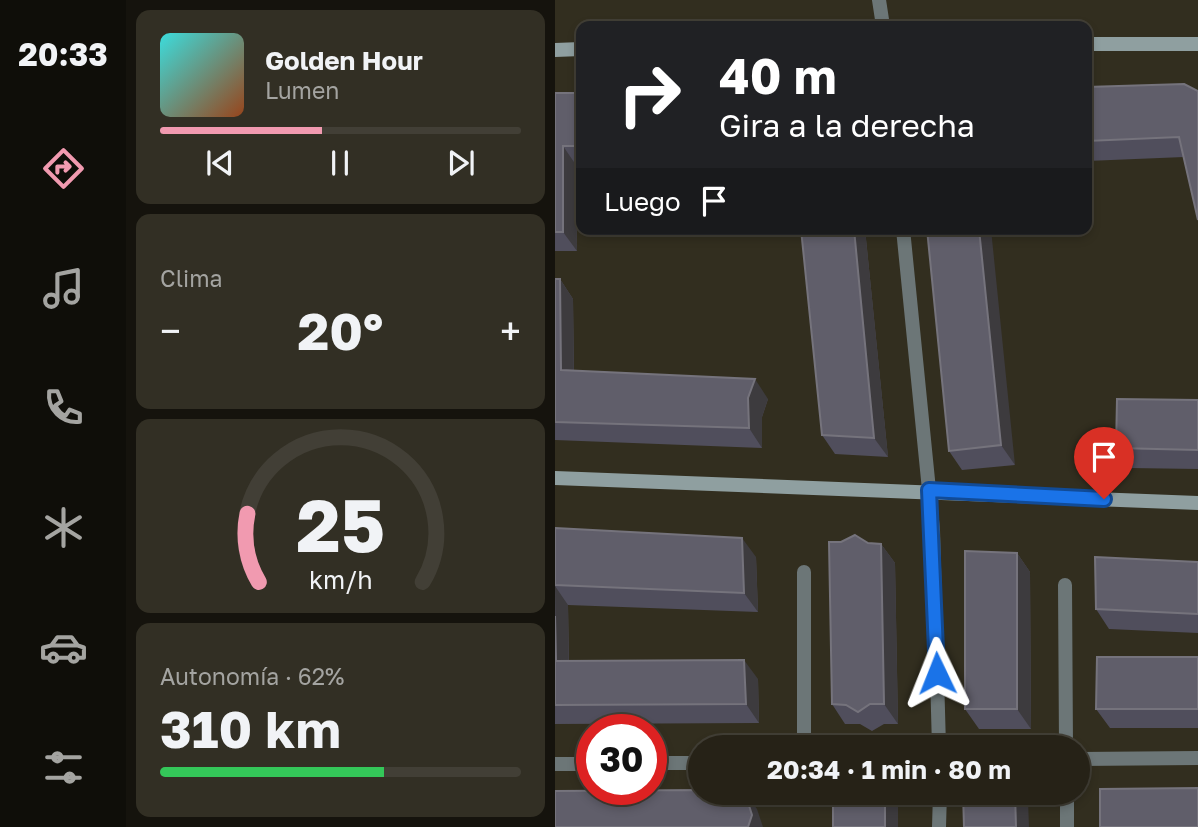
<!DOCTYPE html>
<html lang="es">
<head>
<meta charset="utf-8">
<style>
  body { margin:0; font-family:"Golos Text",sans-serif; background:#322f24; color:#f1f3f6; height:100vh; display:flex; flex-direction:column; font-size:26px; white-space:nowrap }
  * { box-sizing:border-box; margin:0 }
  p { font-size:23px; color:#a4a4a1 }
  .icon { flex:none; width:38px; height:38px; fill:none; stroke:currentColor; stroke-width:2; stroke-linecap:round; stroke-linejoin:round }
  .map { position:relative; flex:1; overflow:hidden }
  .details { display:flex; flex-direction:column; gap:10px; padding:10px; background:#15130d; width:429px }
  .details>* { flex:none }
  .guide { position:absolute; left:21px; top:21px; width:516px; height:214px; border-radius:14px; box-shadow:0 4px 10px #0003,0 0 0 2px #423f36; background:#202124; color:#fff; overflow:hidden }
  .speed { position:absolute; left:21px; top:714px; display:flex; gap:14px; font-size:35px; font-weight:700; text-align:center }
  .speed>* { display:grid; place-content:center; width:91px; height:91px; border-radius:50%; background:#262217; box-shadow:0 4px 10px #0003,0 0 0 2px #423f36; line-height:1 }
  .speed .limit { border:10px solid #d22; background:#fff; color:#111 }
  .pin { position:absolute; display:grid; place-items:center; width:60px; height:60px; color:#fff; margin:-72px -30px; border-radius:50% 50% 50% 0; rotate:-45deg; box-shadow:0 0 7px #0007 }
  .pin .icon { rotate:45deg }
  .me { position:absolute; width:77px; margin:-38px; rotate:358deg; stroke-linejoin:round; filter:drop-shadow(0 0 5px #0008) }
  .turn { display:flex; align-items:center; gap:24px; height:147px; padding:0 28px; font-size:32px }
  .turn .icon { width:91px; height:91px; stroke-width:2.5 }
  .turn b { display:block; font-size:49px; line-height:60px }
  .then { display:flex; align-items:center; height:66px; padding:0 28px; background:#0003; gap:14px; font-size:26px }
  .big { font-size:52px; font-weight:700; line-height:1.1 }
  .details .widget { flex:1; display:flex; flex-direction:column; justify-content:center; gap:10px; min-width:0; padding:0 24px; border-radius:14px; background:#322f24 }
  .details .dial { align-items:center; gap:0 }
  .dial svg { height:182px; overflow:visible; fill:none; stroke:#423f36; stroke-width:7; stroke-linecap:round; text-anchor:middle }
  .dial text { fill:#f1f3f6; stroke:none }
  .song { display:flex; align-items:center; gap:21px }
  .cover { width:84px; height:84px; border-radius:10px; background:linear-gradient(135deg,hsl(180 70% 55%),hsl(20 70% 35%)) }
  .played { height:7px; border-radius:4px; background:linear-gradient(90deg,#f19ab0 45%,#423f36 45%) }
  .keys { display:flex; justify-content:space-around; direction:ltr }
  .heat { display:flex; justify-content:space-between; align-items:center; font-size:38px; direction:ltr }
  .charge { height:10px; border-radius:5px; background:linear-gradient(90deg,#34c759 62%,#423f36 0) }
  .trip { position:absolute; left:133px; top:735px; width:402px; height:70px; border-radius:35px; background:#262217; box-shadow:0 4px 10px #0003,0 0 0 2px #423f36; font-weight:700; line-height:70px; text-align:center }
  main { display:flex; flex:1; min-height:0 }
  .dock { display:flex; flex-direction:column; width:126px; justify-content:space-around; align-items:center; background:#0f0e09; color:#a4a4a1 }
  .dock .icon { width:49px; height:49px }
  .dock .current { color:#f19ab0 }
  .dock b { font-size:32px; color:#f1f3f6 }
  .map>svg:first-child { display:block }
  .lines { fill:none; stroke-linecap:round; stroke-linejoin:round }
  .service { stroke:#6c7677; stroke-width:14 }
  .minor { stroke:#6c7677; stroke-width:14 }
  .secondary { stroke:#8f9fa0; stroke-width:14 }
  .wall { fill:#504e5c }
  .shaded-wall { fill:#3d3b3e }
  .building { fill:#605e6a; stroke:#75737c; stroke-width:2 }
  .route-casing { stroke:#114b97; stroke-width:18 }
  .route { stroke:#1a73e8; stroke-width:12 }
</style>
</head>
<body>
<main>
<nav class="dock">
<b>20:33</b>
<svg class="icon current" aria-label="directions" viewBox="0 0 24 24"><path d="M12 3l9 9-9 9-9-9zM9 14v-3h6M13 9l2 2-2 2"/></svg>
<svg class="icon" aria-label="music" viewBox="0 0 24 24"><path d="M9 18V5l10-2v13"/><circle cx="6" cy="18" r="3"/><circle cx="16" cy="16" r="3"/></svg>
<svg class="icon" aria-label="phone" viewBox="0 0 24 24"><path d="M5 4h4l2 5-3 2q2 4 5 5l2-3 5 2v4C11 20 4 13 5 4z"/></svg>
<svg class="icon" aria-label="climate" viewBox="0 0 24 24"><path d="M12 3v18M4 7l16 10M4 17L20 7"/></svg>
<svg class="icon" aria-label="car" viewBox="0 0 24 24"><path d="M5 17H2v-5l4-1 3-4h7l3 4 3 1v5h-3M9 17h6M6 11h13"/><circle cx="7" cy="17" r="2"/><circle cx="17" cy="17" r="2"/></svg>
<svg class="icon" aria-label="filters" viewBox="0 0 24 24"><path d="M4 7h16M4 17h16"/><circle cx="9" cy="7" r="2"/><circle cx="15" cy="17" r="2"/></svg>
</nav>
<section class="details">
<div class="widget">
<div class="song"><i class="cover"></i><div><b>Golden Hour</b><p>Lumen</p></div></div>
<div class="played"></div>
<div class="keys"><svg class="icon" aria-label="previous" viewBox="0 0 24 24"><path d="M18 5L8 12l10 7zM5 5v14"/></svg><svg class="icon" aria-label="pause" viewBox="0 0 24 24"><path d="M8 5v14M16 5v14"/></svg><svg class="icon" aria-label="next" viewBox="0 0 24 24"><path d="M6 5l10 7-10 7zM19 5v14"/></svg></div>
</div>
<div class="widget"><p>Clima</p>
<div class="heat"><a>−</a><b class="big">20°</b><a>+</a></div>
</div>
<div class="widget dial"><svg viewBox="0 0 100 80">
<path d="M14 69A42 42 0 1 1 86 69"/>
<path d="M14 69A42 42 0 0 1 9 39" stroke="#f19ab0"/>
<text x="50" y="56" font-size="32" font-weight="700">25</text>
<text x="50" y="72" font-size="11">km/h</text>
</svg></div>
<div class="widget"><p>Autonomía · 62%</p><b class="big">310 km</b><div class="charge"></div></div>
</section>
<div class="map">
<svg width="644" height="827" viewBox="0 0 644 827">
  <rect width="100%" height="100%" fill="#322e1f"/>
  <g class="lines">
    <path class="service" d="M249 747V572"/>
    <path class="minor" d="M324 0 328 26
      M348 229 378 530 384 747
      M510 585 511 747
      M523 759 644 758
      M96 763H145
      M0 764H37
      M512 793V827
      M384 827 385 793"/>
    <path class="secondary" d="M532 44H644
      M0 50 26 49
      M0 478 644 503"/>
  </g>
  <path class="wall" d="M629 84V157L532 161V87Z
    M0 93H26V165H21L22 251H0Z
    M246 229H310L333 457 280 454 267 435Z
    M372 229 460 465 407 470 394 451Z
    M0 279H5L18 299 19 371 213 399 207 417V448L0 440Z
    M643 400V469L574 468 561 448Z
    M0 528 201 557 203 612 13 605 14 661 203 679 204 723 0 724Z
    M313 543 326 544 340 563 343 724H329L317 731 305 724H290L277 704Z
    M462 553 475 572 476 729H424L410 709Z
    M643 562V633L554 629 541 609Z
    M643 657V728H555L541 709Z"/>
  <path class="shaded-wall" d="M8 146 21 165 22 251 8 232Z
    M299 229H310L333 457 319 438Z
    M424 229H436L460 465 446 445Z
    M5 279 18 299 19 389 6 370Z
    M200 379 213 399 207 417V448L194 428 193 398Z
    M187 538 201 557 203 612 189 593Z
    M326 544 340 563 343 724 329 704Z
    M462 553 475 572 476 729 462 709Z
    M0 586 13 605 14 681 1 661Z
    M189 660 203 679 204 723 191 704Z
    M190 793 202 809 208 827H193Z
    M330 793H338L343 801V827H330Z
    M460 793H468L473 800 474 827H461Z"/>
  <path class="building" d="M629 84 643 91V220L624 137 532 141V87Z
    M0 93H26V146H8V232H0Z
    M246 229H299L319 438 267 435Z
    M372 229H424L446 445 394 451Z
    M0 279H5L6 370 200 379 193 398 194 428 0 422Z
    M562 399 643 400V450L561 448Z
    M0 528 187 538 189 593 0 585Z
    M300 535 313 543 326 544 329 704H315L303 712 291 705 277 704 274 542H286Z
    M410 551 462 553V709H410Z
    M540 557 643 562V614L541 609Z
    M0 616 1 661 189 660 191 704 0 705Z
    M542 657H643V709H541Z
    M643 788V827H545V789Z
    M145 790V793H190L197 815 193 827H0V791Z
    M278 793H330V827H278Z
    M408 793H460L461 827H409Z"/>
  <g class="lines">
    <g class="route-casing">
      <path id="route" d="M382 673 374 490 549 499"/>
    </g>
    <use href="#route" class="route"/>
  </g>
</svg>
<div class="speed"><div class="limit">30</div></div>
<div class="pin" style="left:549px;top:499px;background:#d93025"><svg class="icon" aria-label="arrive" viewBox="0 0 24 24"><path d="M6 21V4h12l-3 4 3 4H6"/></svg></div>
<svg class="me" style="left:382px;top:673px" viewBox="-20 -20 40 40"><path d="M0-17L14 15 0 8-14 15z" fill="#1a73e8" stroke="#fff" stroke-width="4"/></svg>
<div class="trip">20:34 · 1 min · 80 m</div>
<div class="guide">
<div class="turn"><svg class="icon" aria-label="right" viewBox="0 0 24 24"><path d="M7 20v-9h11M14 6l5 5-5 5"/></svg><div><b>40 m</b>Gira a la derecha</div></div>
<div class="then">Luego<svg class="icon" aria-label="arrive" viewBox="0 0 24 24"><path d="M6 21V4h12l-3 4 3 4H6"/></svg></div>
</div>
</div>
</main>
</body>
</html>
